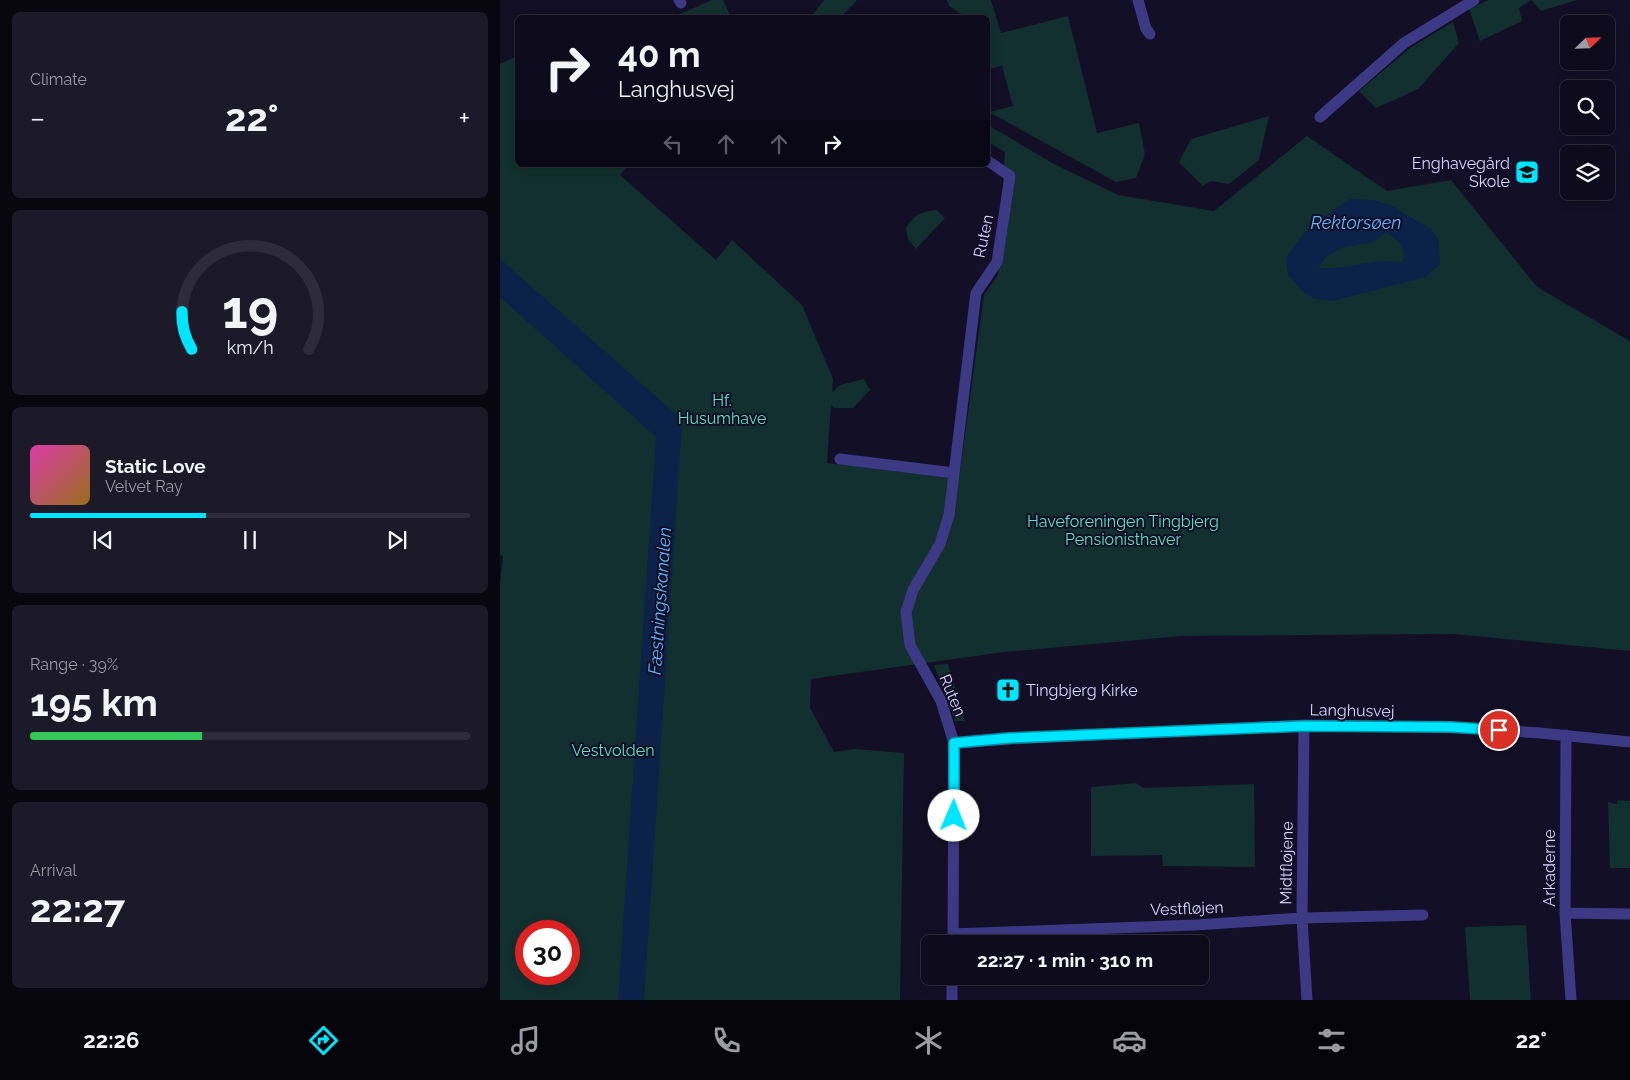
<!DOCTYPE html>
<html lang="en">
<head>
<meta charset="utf-8">
<style>
  body { margin:0; font-family:Raleway,sans-serif; background:#1c1929; color:#f1f3f6; height:100vh; display:flex; flex-direction:column; font-size:19px; white-space:nowrap }
  * { box-sizing:border-box; margin:0 }
  p { font-size:16px; color:#9b9ba3 }
  .icon { flex:none; width:28px; height:28px; fill:none; stroke:currentColor; stroke-width:2; stroke-linecap:round; stroke-linejoin:round }
  .map { position:relative; flex:1; overflow:hidden }
  .panel { display:flex; flex-direction:column; gap:12px; padding:12px; background:#08060f; width:500px }
  .panel>* { flex:none }
  .banner { position:absolute; left:15px; top:15px; width:475px; height:152px; border-radius:8px; box-shadow:0 2px 12px #0003,0 0 0 1px #2e2b3b; background:#0e0b1c; color:#f1f3f6; overflow:hidden }
  .needle { width:32px; rotate:67deg }
  .controls { position:absolute; left:1060px; top:15px; display:grid; gap:10px }
  .controls a { display:grid; place-items:center; width:55px; height:55px; border-radius:8px; background:#0e0b1c; box-shadow:0 2px 12px #0003,0 0 0 1px #2e2b3b; font-size:25px }
  .speed { position:absolute; left:15px; top:920px; display:flex; gap:10px; font-size:25px; font-weight:700; text-align:center }
  .speed>* { display:grid; place-content:center; width:65px; height:65px; border-radius:50%; background:#0e0b1c; box-shadow:0 2px 12px #0003,0 0 0 1px #2e2b3b; line-height:1 }
  .speed .limit { border:8px solid #d22; background:#fff; color:#111 }
  .pin { position:absolute; display:grid; place-items:center; width:42px; height:42px; color:#fff; margin:-21px; border:2px solid #fff; border-radius:50%; box-shadow:0 1px 5px #0007 }
  .me { position:absolute; width:55px; margin:-28px; rotate:1deg; stroke-linejoin:round; filter:drop-shadow(0 0 4px #0008) }
  .turn { display:flex; align-items:center; gap:18px; height:105px; padding:0 20px; font-size:22px }
  .turn .icon { width:65px; height:65px; stroke-width:2.5 }
  .turn b { display:block; font-size:35px; line-height:42px }
  .lanes { display:flex; align-items:center; height:48px; padding:0 20px; background:#0003; justify-content:center; gap:25px; direction:ltr }
  .lanes .off { opacity:.35 }
  .big { font-size:38px; font-weight:700; line-height:1.1 }
  .panel .widget { flex:1; display:flex; flex-direction:column; justify-content:center; gap:8px; min-width:0; padding:0 18px; border-radius:8px; background:#1c1929 }
  .panel .dial { align-items:center; gap:0 }
  .dial svg { height:130px; overflow:visible; fill:none; stroke:#2e2b3b; stroke-width:7; stroke-linecap:round; text-anchor:middle }
  .dial text { fill:#f1f3f6; stroke:none }
  .song { display:flex; align-items:center; gap:15px }
  .cover { width:60px; height:60px; border-radius:8px; background:linear-gradient(135deg,hsl(320 70% 55%),hsl(40 70% 35%)) }
  .played { height:5px; border-radius:2px; background:linear-gradient(90deg,#00e5ff 40%,#2e2b3b 40%) }
  .keys { display:flex; justify-content:space-around; direction:ltr }
  .heat { display:flex; justify-content:space-between; align-items:center; font-size:28px; direction:ltr }
  .charge { height:8px; border-radius:4px; background:linear-gradient(90deg,#34c759 39%,#2e2b3b 0) }
  .trip { position:absolute; left:421px; top:935px; width:288px; height:50px; border-radius:8px; background:#0e0b1c; box-shadow:0 2px 12px #0003,0 0 0 1px #2e2b3b; font-weight:700; line-height:50px; text-align:center }
  .dock { display:flex; height:80px; justify-content:space-around; align-items:center; background:#06040b; color:#9b9ba3 }
  .dock .icon { width:35px; height:35px }
  .dock .on { color:#00e5ff }
  .dock b { font-size:22px; color:#f1f3f6 }
  main { display:flex; flex:1; min-height:0 }
  .map>svg:first-child { display:block }
  .green { fill:#12302f; fill-rule:evenodd }
  .water { fill:#0c2248; fill-rule:evenodd }
  .lines { fill:none; stroke-linecap:round; stroke-linejoin:round }
  .street { stroke:#3d3a85; stroke-width:11 }
  .route-casing { stroke:#0095a6; stroke-width:12 }
  .route { stroke:#00e5ff; stroke-width:9 }
  .labels { text-anchor:middle; stroke-width:4; stroke-linejoin:round; paint-order:stroke }
  .poi-label { font-size:16px; fill:#d9d4ff; stroke:#130f26; text-anchor:end }
  .street-label { font-size:16px; fill:#d9d4ff; stroke:#130f26 }
  .park-label { font-size:16px; fill:#5fe0c0; stroke:#130f26 }
  .water-label { font-size:18px; font-style:italic; fill:#62b6ff; stroke:#130f26 }
</style>
</head>
<body>
<main>
<section class="panel">
<div class="widget"><p>Climate</p>
<div class="heat"><a>−</a><b class="big">22°</b><a>+</a></div>
</div>
<div class="widget dial"><svg viewBox="0 0 100 80">
<path d="M14 69A42 42 0 1 1 86 69"/>
<path d="M14 69A42 42 0 0 1 8 46" stroke="#00e5ff"/>
<text x="50" y="56" font-size="32" font-weight="700">19</text>
<text x="50" y="72" font-size="11">km/h</text>
</svg></div>
<div class="widget">
<div class="song"><i class="cover"></i><div><b>Static Love</b><p>Velvet Ray</p></div></div>
<div class="played"></div>
<div class="keys"><svg class="icon" aria-label="previous" viewBox="0 0 24 24"><path d="M18 5L8 12l10 7zM5 5v14"/></svg><svg class="icon" aria-label="pause" viewBox="0 0 24 24"><path d="M8 5v14M16 5v14"/></svg><svg class="icon" aria-label="next" viewBox="0 0 24 24"><path d="M6 5l10 7-10 7zM19 5v14"/></svg></div>
</div>
<div class="widget"><p>Range · 39%</p><b class="big">195 km</b><div class="charge"></div></div>
<div class="widget"><p>Arrival</p><b class="big">22:27</b></div>
</section>
<div class="map">
<svg width="1130" height="1000" viewBox="0 0 1130 1000">
  <rect width="100%" height="100%" fill="#130f26"/>
  <path class="green" d="M212 0H223L231 17H173Z
    M324 0H357L341 17H311Z
    M447 0H491L501 33 568 16 597 133 639 123 645 154 636 178 616 182 489 112 513 106 502 66 488 69V18L466 17 449 6Z
    M989 0H1077L1041 11 1031 0 1019 8 1022 21 980 41 969 9Z
    M953 22 959 43 918 89 876 108 859 91 910 48Z
    M17 56 18 165H128L120 175 216 260 232 240 302 305 333 379 332 393 340 385 364 379 370 390 353 408H334L331 405 327 463 459 479 484 295 498 275 505 152 488 142V125L552 163 618 195 714 211 807 136 887 191 951 180 1037 287 1130 341V651L954 634 681 636 504 652 311 679 310 708 334 752 354 749 404 753 400 1000H0V583L3 557 0 554V64ZM26 931H69V974H26Z
    M769 116 759 160 729 184 711 181 703 186 679 162 691 139Z
    M436 210 445 218 416 249 408 239 406 228C415 214 420 212 436 210Z
    M448 664 465 721H455L434 665Z
    M636 783 643 788 754 784 755 867 663 866 662 855 591 856V787Z
    M1118 800 1130 801V868H1110L1108 802 1117 804Z
    M1026 925 1031 1000H970L965 927Z"/>
  <path class="water" d="M850 199 873 200 890 205 931 229 939 242 940 264 926 277 832 301 815 299 802 291 788 275 786 258 801 237 812 225ZM886 232 899 242 905 254 902 262C873 258 847 270 818 268L826 257 841 248 873 242Z
    M0 259 177 415 182 423 144 1000H118L156 437 0 297Z"/>
  <g class="lines">
    <path class="street" d="M179 0 181 3
      M638 0 646 29 650 34
      M820 117 904 43 974 0
      M340 459 454 473
      M804 725 802 918 807 1000
      M1066 735 1065 913 1071 1000
      M454 743 510 739 804 725 950 727 1040 733 1130 742
      M1065 913 1130 914
      M453 934 695 925 802 918 923 915
      M453 944 454 743 441 701 410 645 406 612 413 590 440 544 449 515 476 293 497 262 510 176 488 161
      M452 1000V976"/>
  </g>
  <g class="lines">
    <g class="route-casing">
      <path id="route" d="M454 816V743L510 738 804 726 950 727 999 730"/>
    </g>
    <use href="#route" class="route"/>
  </g>
  <defs>
    <g id="school-square" transform="scale(1.25)"><rect x="-9" y="-9" width="18" height="18" rx="4" fill="#00e5ff" stroke="#130f26"/><path d="M0-5L7-2L0 1L-7-2ZM-4 1L0 2.5L4 1V4Q0 6-4 4Z" fill="#111"/></g>
    <g id="church-square" transform="scale(1.25)"><rect x="-9" y="-9" width="18" height="18" rx="4" fill="#00e5ff" stroke="#130f26"/><path d="M-1.2-6h2.4v3.5h3.3v2.4h-3.3V6h-2.4V-.1h-3.3v-2.4h3.3Z" fill="#111"/></g>
  </defs>
  <g fill-rule="evenodd">
    <use href="#school-square" x="1027" y="172"/>
    <use href="#church-square" x="508" y="690"/>
  </g>
  <g class="labels">
    <g class="poi-label">
      <text x="1010" y="169">Enghavegård<tspan x="1010" dy="18">Skole</tspan></text>
      <text x="526" y="696" text-anchor="start">Tingbjerg Kirke</text>
    </g>
    <g class="street-label">
      <text transform="translate(483 236) rotate(-78)" y="6">Ruten</text>
      <text transform="translate(453 695) rotate(67)" y="6">Ruten</text>
      <text transform="translate(852 710) rotate(1)" y="6">Langhusvej</text>
      <text transform="translate(786 863) rotate(-89)" y="6">Midtfløjene</text>
      <text transform="translate(1049 868) rotate(-90)" y="6">Arkaderne</text>
      <text transform="translate(687 908) rotate(-2)" y="6">Vestfløjen</text>
    </g>
    <g class="park-label">
      <text x="222" y="406">Hf.<tspan x="222" dy="18">Husumhave</tspan></text>
      <text x="623" y="527">Haveforeningen Tingbjerg<tspan x="623" dy="18">Pensionisthaver</tspan></text>
      <text x="113" y="756">Vestvolden</text>
    </g>
    <g class="water-label">
      <text x="856" y="229">Rektorsøen</text>
      <text transform="translate(160 601) rotate(-86)" y="6">Fæstningskanalen</text>
    </g>
  </g>
</svg>
<div class="controls">
<a><svg class="needle" viewBox="-14 -14 28 28"><path d="M0-13l5 13h-10z" fill="#e53935"/><path d="M0 13l5-13h-10z" fill="#9b9ba3"/></svg></a>
<a><svg class="icon" aria-label="search" viewBox="0 0 24 24"><circle cx="10" cy="10" r="6"/><path d="M15 15l6 6"/></svg></a>
<a><svg class="icon" aria-label="layers" viewBox="0 0 24 24"><path d="M12 4l9 5-9 5-9-5zM3 14l9 5 9-5"/></svg></a>
</div>
<div class="speed"><div class="limit">30</div></div>
<div class="pin" style="left:999px;top:730px;background:#d93025"><svg class="icon" aria-label="arrive" viewBox="0 0 24 24"><path d="M6 21V4h12l-3 4 3 4H6"/></svg></div>
<svg class="me" style="left:454px;top:816px" viewBox="-20 -20 40 40"><circle r="19" fill="#fff"/><path d="M0-13L10 11 0 6-10 11z" fill="#00e5ff"/></svg>
<div class="trip">22:27 · 1 min · 310 m</div>
<div class="banner">
<div class="turn"><svg class="icon" aria-label="right" viewBox="0 0 24 24"><path d="M7 20v-9h11M14 6l5 5-5 5"/></svg><div><b>40 m</b>Langhusvej</div></div>
<div class="lanes"><svg class="icon off" aria-label="left" viewBox="0 0 24 24"><path d="M17 20v-9H6M10 6l-5 5 5 5"/></svg><svg class="icon off" aria-label="ahead" viewBox="0 0 24 24"><path d="M12 20V5M6 11l6-6 6 6"/></svg><svg class="icon off" aria-label="ahead" viewBox="0 0 24 24"><path d="M12 20V5M6 11l6-6 6 6"/></svg><svg class="icon" aria-label="right" viewBox="0 0 24 24"><path d="M7 20v-9h11M14 6l5 5-5 5"/></svg></div>
</div>
</div>
</main>
<nav class="dock">
<b>22:26</b>
<svg class="icon on" aria-label="directions" viewBox="0 0 24 24"><path d="M12 3l9 9-9 9-9-9zM9 14v-3h6M13 9l2 2-2 2"/></svg>
<svg class="icon" aria-label="music" viewBox="0 0 24 24"><path d="M9 18V5l10-2v13"/><circle cx="6" cy="18" r="3"/><circle cx="16" cy="16" r="3"/></svg>
<svg class="icon" aria-label="phone" viewBox="0 0 24 24"><path d="M5 4h4l2 5-3 2q2 4 5 5l2-3 5 2v4C11 20 4 13 5 4z"/></svg>
<svg class="icon" aria-label="climate" viewBox="0 0 24 24"><path d="M12 3v18M4 7l16 10M4 17L20 7"/></svg>
<svg class="icon" aria-label="car" viewBox="0 0 24 24"><path d="M5 17H2v-5l4-1 3-4h7l3 4 3 1v5h-3M9 17h6M6 11h13"/><circle cx="7" cy="17" r="2"/><circle cx="17" cy="17" r="2"/></svg>
<svg class="icon" aria-label="filters" viewBox="0 0 24 24"><path d="M4 7h16M4 17h16"/><circle cx="9" cy="7" r="2"/><circle cx="15" cy="17" r="2"/></svg>
<b>22°</b>
</nav>
</body>
</html>
